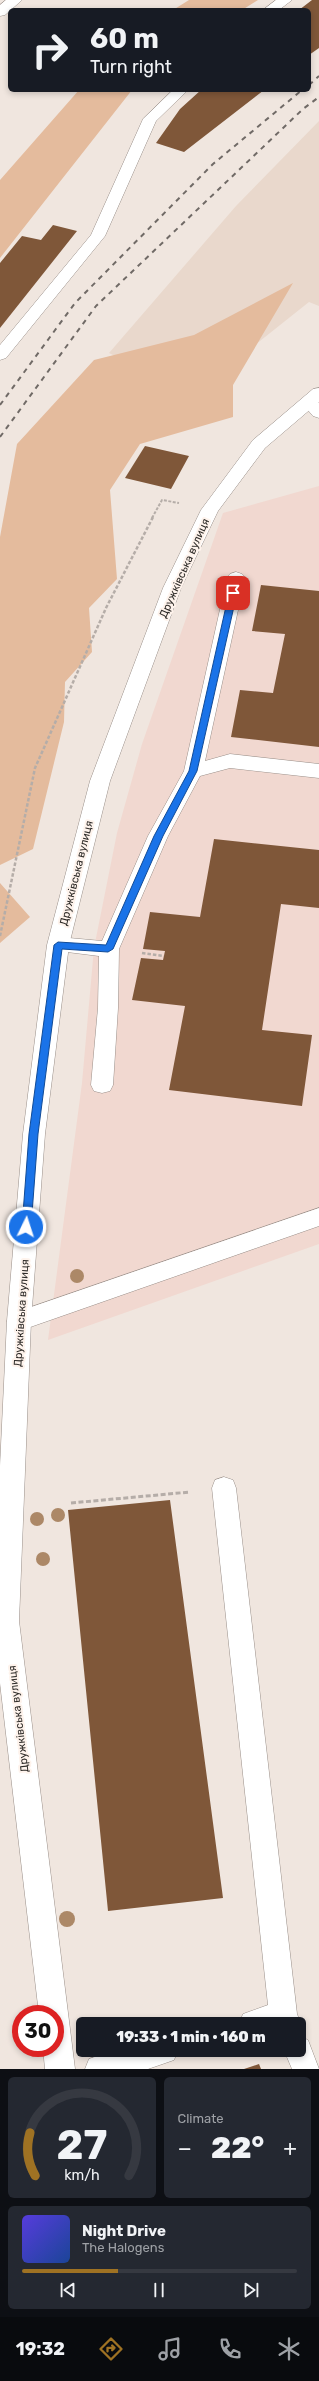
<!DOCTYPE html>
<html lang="en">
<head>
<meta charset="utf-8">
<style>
  body { margin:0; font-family:Rubik,sans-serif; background:#242831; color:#f1f3f6; height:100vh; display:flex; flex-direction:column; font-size:15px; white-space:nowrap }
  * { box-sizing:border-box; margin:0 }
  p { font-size:13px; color:#9ea1a6 }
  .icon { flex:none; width:22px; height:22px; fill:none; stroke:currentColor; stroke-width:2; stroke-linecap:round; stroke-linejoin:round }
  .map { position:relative; height:2069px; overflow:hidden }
  .side { display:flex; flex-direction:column; gap:8px; padding:8px; background:#0d0f14; flex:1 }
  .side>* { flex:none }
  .top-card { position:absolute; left:8px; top:8px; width:303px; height:84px; border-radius:6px; box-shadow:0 2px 6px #0003; background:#171b24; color:#f1f3f6; overflow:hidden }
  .speed { position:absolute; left:12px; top:2005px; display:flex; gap:8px; font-size:20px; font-weight:700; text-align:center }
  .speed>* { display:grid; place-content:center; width:52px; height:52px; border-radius:50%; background:#171b24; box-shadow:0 2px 6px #0003; line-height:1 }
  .speed .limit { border:6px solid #d22; background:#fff; color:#111 }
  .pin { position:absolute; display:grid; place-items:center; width:34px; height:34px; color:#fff; margin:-17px; border-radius:8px; box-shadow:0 2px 6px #0006 }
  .me { position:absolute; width:44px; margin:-22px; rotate:4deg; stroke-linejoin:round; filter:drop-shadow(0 0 3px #0008) }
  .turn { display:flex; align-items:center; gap:14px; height:84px; padding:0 16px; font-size:18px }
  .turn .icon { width:52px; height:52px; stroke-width:2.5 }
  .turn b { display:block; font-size:28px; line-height:34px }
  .big { font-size:30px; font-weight:800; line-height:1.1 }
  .side .card { flex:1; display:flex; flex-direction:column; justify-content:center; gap:6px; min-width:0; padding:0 14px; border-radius:6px; background:#242831 }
  .side .dial { align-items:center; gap:0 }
  .dial svg { height:104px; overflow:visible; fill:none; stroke:#363941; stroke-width:7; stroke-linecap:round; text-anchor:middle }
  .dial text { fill:#f1f3f6; stroke:none }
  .song { display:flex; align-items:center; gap:12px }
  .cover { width:48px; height:48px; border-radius:6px; background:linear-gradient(135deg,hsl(250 70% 55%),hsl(220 70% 35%)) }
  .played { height:4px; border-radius:2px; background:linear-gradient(90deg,#9f7223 35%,#363941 35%) }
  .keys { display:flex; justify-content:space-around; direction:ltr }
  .heat { display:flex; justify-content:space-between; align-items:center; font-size:22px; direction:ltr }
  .side .tiles { flex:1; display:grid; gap:8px; grid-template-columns:1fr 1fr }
  .card:last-child { grid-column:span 2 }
  .trip { position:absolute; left:76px; top:2017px; width:230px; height:40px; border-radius:6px; background:#171b24; box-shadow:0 2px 6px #0003; font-weight:800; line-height:40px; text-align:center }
  .menu { display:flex; height:64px; justify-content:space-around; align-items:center; background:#090b0e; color:#9ea1a6 }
  .menu .icon { width:28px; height:28px }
  .menu .on { color:#9f7223 }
  .menu b { font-size:18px; color:#f1f3f6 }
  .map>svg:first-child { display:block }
  .built { fill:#e9d8cc }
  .education { fill:#f1d8d0 }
  .green { fill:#e4bb9d }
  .building { fill:#7f5739 }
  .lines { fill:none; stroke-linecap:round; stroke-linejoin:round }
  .lane-casing { stroke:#998f89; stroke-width:1 }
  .street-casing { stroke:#998f89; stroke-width:1 }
  .path-far2 { stroke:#b5ada8; stroke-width:2; stroke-dasharray:3 1.5; stroke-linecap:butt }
  .path-far1 { stroke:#b5ada8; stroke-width:2.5; stroke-dasharray:3.5 2; stroke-linecap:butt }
  .path { stroke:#b5ada8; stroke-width:3; stroke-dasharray:5 2.5; stroke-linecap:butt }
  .lane { fill:#fff; fill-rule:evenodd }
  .street { fill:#fff; fill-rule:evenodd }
  .rail { stroke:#706a66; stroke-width:2; stroke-dasharray:5 5; stroke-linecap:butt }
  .tree { fill:#ac8867 }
  .route { fill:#1a73e8; stroke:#114b97 }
  .labels { text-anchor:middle; stroke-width:4; stroke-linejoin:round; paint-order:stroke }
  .street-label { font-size:11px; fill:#2e2b28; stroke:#fef3ec }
</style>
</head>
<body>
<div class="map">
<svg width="319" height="2069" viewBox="0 0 319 2069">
  <rect width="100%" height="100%" fill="#f0e6df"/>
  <path class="built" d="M319 121V306L309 302 240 357 139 368 109 353 236 206Z"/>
  <path class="education" d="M319 486V1244L48 1340 82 1083 94 948 117 833 142 744 223 513Z"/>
  <path class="green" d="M189 0H258L242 10H173Z
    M79 90H132L0 258V180Z
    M293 283 233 385V417L140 444 110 490 117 579 89 608 92 652 65 682 64 722 33 849 0 865V537L17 444 94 360 194 335Z
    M0 883 30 917 0 943Z"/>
  <path class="building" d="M312 0H319V48L309 55V10H299Z
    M201 90H264L184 152 156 143 180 109Z
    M53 225 77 231 0 328V263L22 236 41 240Z
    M145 446 189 456 171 489 125 478Z
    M261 585 319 591V747L231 737 240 690 273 693 285 634 252 631Z
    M214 839 319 850V908L281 904 262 1030 312 1035 302 1106 169 1090 185 1006 132 1000 141 958 163 960 165 951 143 949 150 912 200 917Z
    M170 1500 223 1898 108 1911 68 1510Z
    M259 2064 261 2069H244Z"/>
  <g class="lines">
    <g class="lane-casing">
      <path id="lane" d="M276 0H292L279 10H263Z
        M173 90H188L156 121 105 236 6 358 0 360V345L91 235 143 119Z
        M309 397 315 399 319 403V418L313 416 301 402 303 399Z
        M236 572 242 574 245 578 205 761 230 754 319 764V778L230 768 200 776 168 836 119 949 118 1008 113 1085 110 1091 102 1093 94 1091 91 1085 98 1008 99 956 51 950 48 945 51 940 58 937 102 941 148 836 184 771 227 578 230 574Z
        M319 1208V1226L19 1331 11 1328 7 1321 11 1314Z
        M224 1477 233 1480 236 1488 297 2014 301 2024 299 2029V2024H239L243 2014 268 2005 212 1488 215 1480Z
        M299 2036 308 2040 319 2069H292L284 2050H299Z
        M115 2050H178L174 2060 148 2069H85L89 2059Z"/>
    </g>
    <g class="street-casing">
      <path id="street" d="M6 0H22L5 15 0 16V5Z
        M319 388V402L265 448 218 511 181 588 110 781 69 945 45 1134 31 1321 19 1621 75 2069H45L43 2048H55V2014H39L0 1683V1466L7 1321 23 1134 47 945 90 781 163 588 201 510 253 440 313 389Z"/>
    </g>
    <path class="path-far2" d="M152 518 162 500 179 503"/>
    <path class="path-far1" d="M0 936 35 768 106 608 153 517
      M142 953 164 956"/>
    <path class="path" d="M71 1503 190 1492"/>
    <use href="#lane" class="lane"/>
    <use href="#street" class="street"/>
    <path class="rail" d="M309 85 319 76
      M0 405 75 303 213 164 302 90
      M0 437 96 306 303 109 319 97"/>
  </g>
  <g class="tree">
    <circle cx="77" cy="1276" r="7"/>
    <circle cx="58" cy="1515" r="7"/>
    <circle cx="37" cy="1519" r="7"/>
    <circle cx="43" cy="1559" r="7"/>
    <circle cx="67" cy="1919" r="8"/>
  </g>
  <path class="route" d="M233 590 237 593 197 771 163 836 113 949 108 952 62 949 38 1134 31 1227 26 1231 22 1227 29 1134 54 945 58 942 106 945 154 836 189 771 229 593Z"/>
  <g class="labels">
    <g class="street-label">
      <text transform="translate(184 568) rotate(-66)" y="4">Дружківська вулиця</text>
      <text transform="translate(76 873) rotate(-76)" y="4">Дружківська вулиця</text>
      <text transform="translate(21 1313) rotate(-86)" y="4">Дружківська вулиця</text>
      <text transform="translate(18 1719) rotate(-97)" y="4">Дружківська вулиця</text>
    </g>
  </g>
</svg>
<div class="speed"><div class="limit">30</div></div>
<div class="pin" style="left:233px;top:593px;background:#d93025"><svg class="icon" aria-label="arrive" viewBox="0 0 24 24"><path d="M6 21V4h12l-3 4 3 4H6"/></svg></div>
<svg class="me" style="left:26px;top:1227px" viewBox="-20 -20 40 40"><circle r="17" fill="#1a73e8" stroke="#fff" stroke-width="3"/><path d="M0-11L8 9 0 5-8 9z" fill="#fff"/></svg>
<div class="trip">19:33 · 1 min · 160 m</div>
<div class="top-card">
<div class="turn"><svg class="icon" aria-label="right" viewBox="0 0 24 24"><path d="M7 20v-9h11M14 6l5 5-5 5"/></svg><div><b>60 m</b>Turn right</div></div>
</div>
</div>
<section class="side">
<div class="tiles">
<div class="card dial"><svg viewBox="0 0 100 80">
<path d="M14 69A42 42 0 1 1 86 69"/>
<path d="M14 69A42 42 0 0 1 10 36" stroke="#9f7223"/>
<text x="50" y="56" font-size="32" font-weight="700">27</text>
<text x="50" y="72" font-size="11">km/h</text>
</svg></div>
<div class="card"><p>Climate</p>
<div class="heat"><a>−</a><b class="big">22°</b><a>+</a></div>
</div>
<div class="card">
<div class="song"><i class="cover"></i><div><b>Night Drive</b><p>The Halogens</p></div></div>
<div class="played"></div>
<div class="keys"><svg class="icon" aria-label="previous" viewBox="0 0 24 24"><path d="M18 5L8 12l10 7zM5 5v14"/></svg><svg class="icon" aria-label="pause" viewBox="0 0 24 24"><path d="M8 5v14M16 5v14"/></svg><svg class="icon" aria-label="next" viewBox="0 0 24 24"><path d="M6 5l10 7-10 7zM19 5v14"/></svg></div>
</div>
</div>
</section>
<nav class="menu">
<b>19:32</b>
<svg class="icon on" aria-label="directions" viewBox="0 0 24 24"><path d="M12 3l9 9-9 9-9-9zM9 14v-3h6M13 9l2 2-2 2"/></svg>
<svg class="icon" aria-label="music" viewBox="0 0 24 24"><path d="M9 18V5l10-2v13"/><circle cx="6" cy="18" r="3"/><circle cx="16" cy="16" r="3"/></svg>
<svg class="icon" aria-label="phone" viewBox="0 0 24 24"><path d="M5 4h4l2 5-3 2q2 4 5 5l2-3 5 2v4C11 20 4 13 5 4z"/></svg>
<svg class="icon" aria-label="climate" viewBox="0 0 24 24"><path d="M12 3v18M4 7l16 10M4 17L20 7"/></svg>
</nav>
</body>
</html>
